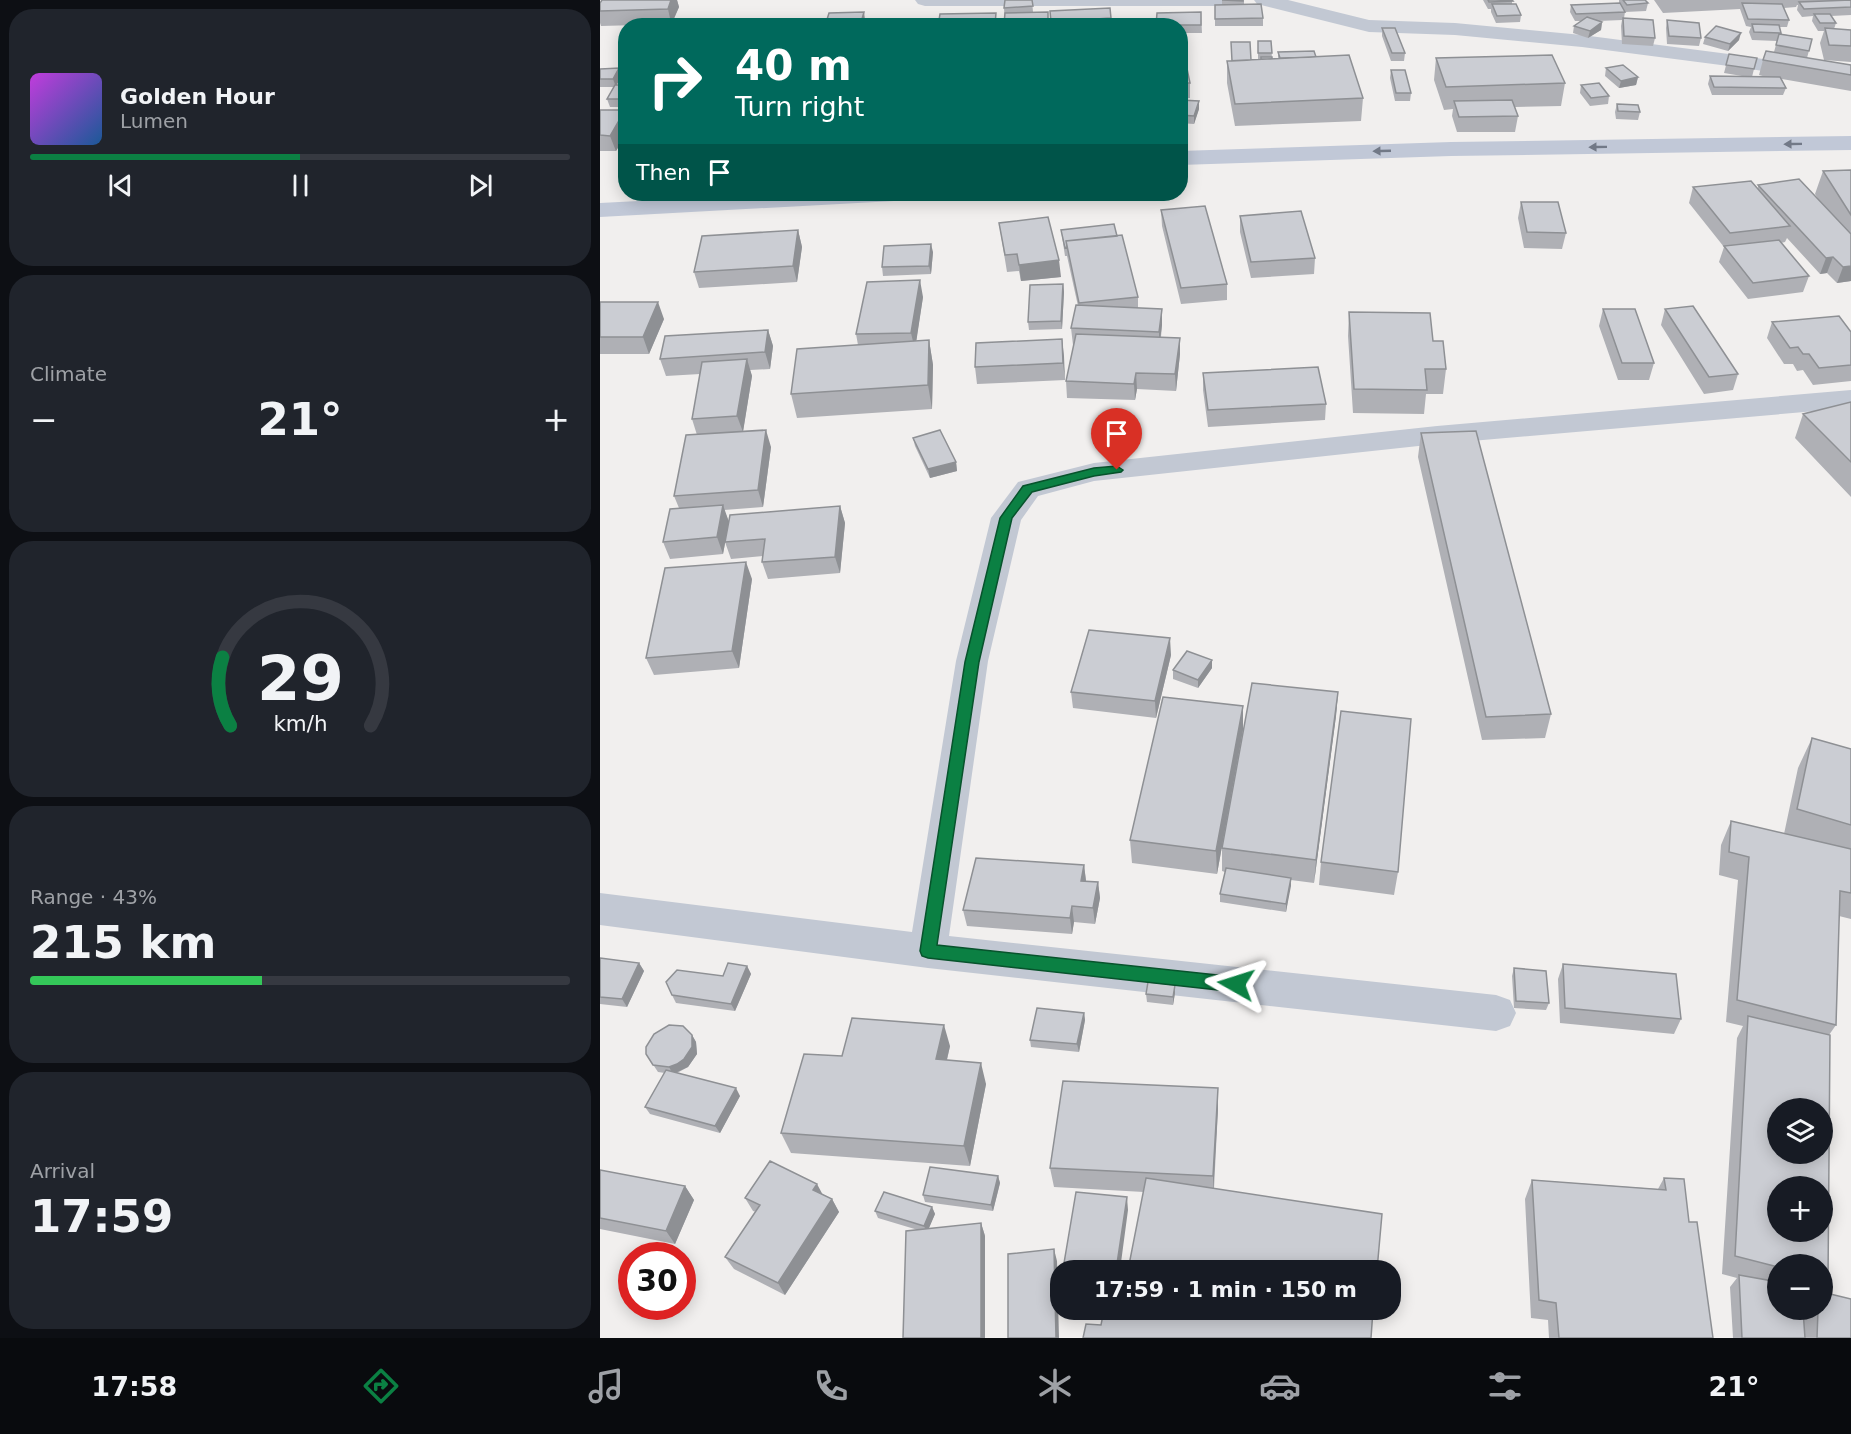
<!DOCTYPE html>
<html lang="en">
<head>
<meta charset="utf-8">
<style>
  body { margin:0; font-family:"DejaVu Sans",sans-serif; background:#20242c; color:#f1f3f6; height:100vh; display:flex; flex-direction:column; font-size:22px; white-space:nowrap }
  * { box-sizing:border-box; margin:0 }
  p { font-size:20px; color:#9ea1a6 }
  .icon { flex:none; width:33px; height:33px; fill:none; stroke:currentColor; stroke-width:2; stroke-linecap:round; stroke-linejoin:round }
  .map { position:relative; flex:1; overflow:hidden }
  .drawer { display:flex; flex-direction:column; gap:9px; padding:9px; background:#0d0f14; width:600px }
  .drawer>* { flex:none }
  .top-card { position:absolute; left:18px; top:18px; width:570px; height:183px; border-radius:24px; box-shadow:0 3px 15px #0003; background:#00695c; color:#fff; overflow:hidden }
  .controls { position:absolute; left:1167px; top:1098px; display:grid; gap:12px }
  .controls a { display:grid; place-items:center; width:66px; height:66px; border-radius:50%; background:#171b24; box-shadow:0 3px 15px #0003; font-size:30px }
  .speed { position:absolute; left:18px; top:1242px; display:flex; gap:12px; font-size:30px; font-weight:700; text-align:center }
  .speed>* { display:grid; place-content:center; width:78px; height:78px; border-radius:50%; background:#171b24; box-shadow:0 3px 15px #0003; line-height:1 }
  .speed .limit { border:9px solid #d22; background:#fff; color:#111 }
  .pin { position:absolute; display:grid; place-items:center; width:51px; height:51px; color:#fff; margin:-62px -26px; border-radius:50% 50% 50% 0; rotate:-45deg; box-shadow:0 0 6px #0007 }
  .pin .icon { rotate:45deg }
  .me { position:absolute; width:66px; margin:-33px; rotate:276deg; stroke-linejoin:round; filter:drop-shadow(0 0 4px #0008) }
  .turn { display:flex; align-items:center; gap:21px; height:126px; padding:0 18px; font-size:27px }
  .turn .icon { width:78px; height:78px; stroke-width:2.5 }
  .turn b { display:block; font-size:42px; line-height:51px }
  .then { display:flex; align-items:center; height:57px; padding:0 18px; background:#0003; gap:12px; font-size:22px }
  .big { font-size:45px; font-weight:700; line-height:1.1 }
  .drawer .tile { flex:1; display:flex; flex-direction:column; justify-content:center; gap:9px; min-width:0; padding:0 21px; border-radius:24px; background:#20242c }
  .drawer .dial { align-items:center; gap:0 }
  .dial svg { height:156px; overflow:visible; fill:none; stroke:#363941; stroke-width:7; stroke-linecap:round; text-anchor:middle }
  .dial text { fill:#f1f3f6; stroke:none }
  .song { display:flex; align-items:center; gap:18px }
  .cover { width:72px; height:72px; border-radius:9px; background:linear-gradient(135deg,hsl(290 70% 55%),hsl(210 70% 35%)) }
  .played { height:6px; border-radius:3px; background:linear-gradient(90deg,#0b8043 50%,#363941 50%) }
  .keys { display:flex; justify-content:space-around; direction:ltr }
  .heat { display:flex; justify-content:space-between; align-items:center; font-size:33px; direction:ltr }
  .charge { height:9px; border-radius:4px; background:linear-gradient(90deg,#34c759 43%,#363941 0) }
  .trip { position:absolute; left:450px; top:1260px; width:351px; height:60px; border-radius:24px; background:#171b24; box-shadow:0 3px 15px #0003; font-weight:700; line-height:60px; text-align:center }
  .tab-bar { display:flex; height:96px; justify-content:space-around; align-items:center; background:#090b0e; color:#9ea1a6 }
  .tab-bar .icon { width:42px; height:42px }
  .tab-bar .selected { color:#0b8043 }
  .tab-bar b { font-size:27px; color:#f1f3f6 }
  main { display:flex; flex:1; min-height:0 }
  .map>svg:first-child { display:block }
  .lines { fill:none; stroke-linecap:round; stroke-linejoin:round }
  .street { fill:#c2c8d3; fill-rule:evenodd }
  .secondary { fill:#c1c8d7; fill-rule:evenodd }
  .wall { fill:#afb0b5 }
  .shaded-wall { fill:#8e9094 }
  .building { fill:#cbcdd3; stroke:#8e9094; stroke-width:1.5; fill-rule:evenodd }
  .oneway { fill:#727987 }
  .route { fill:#0b8043; stroke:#07532c; stroke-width:1.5 }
</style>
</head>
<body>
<main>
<section class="drawer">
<div class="tile">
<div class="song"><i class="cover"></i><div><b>Golden Hour</b><p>Lumen</p></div></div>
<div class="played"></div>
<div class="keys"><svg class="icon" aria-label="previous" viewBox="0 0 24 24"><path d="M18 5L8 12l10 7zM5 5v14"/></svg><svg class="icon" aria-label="pause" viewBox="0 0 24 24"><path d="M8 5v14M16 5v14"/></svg><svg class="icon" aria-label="next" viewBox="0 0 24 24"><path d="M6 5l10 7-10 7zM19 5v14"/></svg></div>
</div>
<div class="tile"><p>Climate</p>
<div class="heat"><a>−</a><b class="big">21°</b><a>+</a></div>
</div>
<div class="tile dial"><svg viewBox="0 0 100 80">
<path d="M14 69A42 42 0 1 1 86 69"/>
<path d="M14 69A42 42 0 0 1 10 34" stroke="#0b8043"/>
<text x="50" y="56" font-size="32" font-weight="700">29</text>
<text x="50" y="72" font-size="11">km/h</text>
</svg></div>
<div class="tile"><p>Range · 43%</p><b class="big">215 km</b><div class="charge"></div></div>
<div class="tile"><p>Arrival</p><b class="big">17:59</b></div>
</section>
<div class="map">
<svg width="1251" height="1338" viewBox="0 0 1251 1338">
  <rect width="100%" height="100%" fill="#f1efee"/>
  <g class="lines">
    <path class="street" d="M315 0H629L626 4 619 6H325L318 4Z
      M654 0H688L769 20 855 23 982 35 1144 56 1251 73V85L1144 68 982 47 855 35 769 32 657 4Z
      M1251 390V408L837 444 494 481 438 496 421 520 388 661 349 936 896 995 910 1000 916 1013 910 1026 896 1031 328 968 0 925V893L312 932 356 661 391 518 418 482 494 463 837 426Z"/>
    <path class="secondary" d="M1251 136V150L851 156 580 165V151L851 142Z
      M173 194H306L302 199 294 201 0 217V203Z"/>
  </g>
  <path class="wall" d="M2 0H77L79 7 72 23 73 26 37 25 1 26 0 23V3Z
    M432 0 433 12 449 19V26H405L404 8Z
    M622 0H644V5L663 18V26H615V5H622Z
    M883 0H912V4L921 15 920 22 896 23 891 12V9H888Z
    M1019 0H1045L1048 3 1046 11 1025 12 1024 18 1055 38 1053 46 1022 44 1021 26 1022 20 998 21 1002 22 1001 30 988 38 973 33 974 26 981 21H975L970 12 971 5 1019 3Z
    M1054 0H1251V15L1231 16 1236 23 1234 29 1251 30V62L1224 60 1220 43 1224 31H1218L1212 21 1213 16 1202 17 1197 10 1198 5H1197L1196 7 1184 8 1189 20 1187 27H1179L1181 34 1212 39 1207 58 1251 65V91L1182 79 1186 88 1183 95H1112L1108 84 1110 76 1148 77 1124 73 1129 54 1154 69 1152 77H1166L1159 75 1163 60 1174 52 1177 41 1152 40 1149 32 1151 27 1146 26 1140 9 1063 13Z
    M450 11 511 18 512 26H452Z
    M601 12 602 33H580V26Z
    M1067 20 1101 38 1099 46 1067 44 1066 28Z
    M782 28 805 53 804 61H791L782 36Z
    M1105 37 1139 40 1128 51 1103 44Z
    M658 41H671L672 59 678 58V52L716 57 763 98 761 121 635 126 627 83V61L658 59Z
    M836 58 965 83 961 106 915 107 918 116 915 132H857L852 116 853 109 844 110 834 80Z
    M580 65 590 83V98L580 99Z
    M19 68 21 76 16 85H26V107H10L7 99 14 87H0V69Z
    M1006 68 1038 77 1036 85 1019 88 1005 76Z
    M791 70 811 93 810 101H795L790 78Z
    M981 85 1009 96 1008 104 990 106 980 93Z
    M580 100 599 101V109L594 124 580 123Z
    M1017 104 1040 112 1038 120 1016 119 1015 112Z
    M0 110 26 111V134L16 151H0Z
    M1251 170V281L1237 283 1227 273 1220 274 1187 238 1185 242 1181 243 1209 276 1203 292 1148 299 1119 262 1124 247 1089 203 1093 187 1158 188V185L1220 202 1215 194 1223 171Z
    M921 202 966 233 962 249 924 248 918 218Z
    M561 210 627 284V300L581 304 562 226Z
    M640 216 715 258 714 274 651 278 640 232Z
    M399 223 461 277 421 281 419 271 407 272Z
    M198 230 202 247 197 282 99 288 94 272Z
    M461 230 517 236 538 297V308L562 325 561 337 580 338V354L576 391 537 389 535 400 467 398 466 381 474 345H473L471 328 478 306 467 256H465Z
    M333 252 331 274 283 276 282 267Z
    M463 284 464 292 462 329 429 330 428 322Z
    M323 297 316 341 329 340 333 365 332 409 197 418 191 394 258 345 256 334Z
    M0 302 64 319 49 354H0Z
    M1003 309 1054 363 1049 380H1018L999 326Z
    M1065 309 1138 374 1133 390 1104 394 1061 325Z
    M749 312 833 341 846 369 843 394H826L824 414 753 413 748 336Z
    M1172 322 1251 332V381L1213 385 1203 370 1197 371 1193 364H1184L1167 338Z
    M168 330 173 346 170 369 150 370 152 376 143 431 171 447 163 507 124 510 129 522 123 554 70 559 63 542 79 508 74 496 97 435 92 419 100 374 66 376 60 359Z
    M462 339 465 380 377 384 375 367Z
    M603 373 726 404 725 420 608 427 603 390Z
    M1251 402V497L1195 438 1203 414Z
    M821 433 951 714 945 738 882 740 818 457Z
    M313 438 356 462 357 471 330 478 315 446Z
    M240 506 245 523 240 573 168 579 162 562 163 556 131 559 125 542Z
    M152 579 139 668 54 675 46 658Z
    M571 655 556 718 473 708 471 692Z
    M612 660V668L598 688 573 679V670Z
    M738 692 736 716 714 883 691 880 686 912 620 902V894L625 872 622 871V848Z
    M643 706V730L617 874 532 863 530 840Z
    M1212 738 1251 749V919L1239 916 1236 1025 1229 1035 1228 1281 1222 1287V1264H1178V1310H1222L1251 1338H1133L1130 1287 1137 1278 1122 1274 1137 1038 1143 1026 1126 1022 1138 880 1119 875 1121 845 1131 821 1184 834 1198 768Z
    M721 862 798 872 794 895 719 885Z
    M484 865 486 881 498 882 500 898 495 924 474 922 472 934 367 926 363 910Z
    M0 958 39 963 44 971 27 1007 0 1004Z
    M963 964 1081 1019 1074 1034 960 1023 958 979Z
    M147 966 151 974 135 1011 76 1003 72 995 123 976Z
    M914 968 949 1003 946 1010 914 1008 912 976Z
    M575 985V993L573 1005 547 1002 546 994Z
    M484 1013 485 1020 479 1052 431 1047 430 1040Z
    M92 1035 96 1042 97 1054 88 1067 77 1073 140 1096 120 1133 50 1114 45 1107 65 1073 58 1072 46 1054Z
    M350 1046 347 1060 386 1084 370 1166 191 1153 181 1133 242 1056Z
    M618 1109 614 1189 544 1192 454 1187 450 1168Z
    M0 1170 85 1186 94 1200 75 1244 0 1229Z
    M398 1176 400 1183 393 1211 325 1202 323 1195Z
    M1064 1178 1089 1222 1113 1338H949L948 1320 931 1318 925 1199 932 1180 1058 1189Z
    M222 1194 232 1199 239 1212 185 1295 134 1269 125 1257 156 1212 153 1211 145 1198Z
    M332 1207 335 1214 328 1229 381 1223 385 1236 318 1230 278 1218 275 1211Z"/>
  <path class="shaded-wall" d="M71 0H77L79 7 72 23 73 26H70L71 23 68 9Z
    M264 12 265 20 263 26H260Z
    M1002 22 1001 30 988 38 990 31Z
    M1141 33 1139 40 1128 51 1130 44Z
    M19 68 21 76 16 87 13 79Z
    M1038 77 1036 85 1019 88 1021 81Z
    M599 101V109L594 124V116Z
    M25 110 26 134 16 151 10 136Z
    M198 230 202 247 197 282 193 266Z
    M331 244 333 252 331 274 329 266Z
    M1233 257 1227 273 1220 274 1226 258Z
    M459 260 461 277 421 281 419 265Z
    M1251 266V281L1237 283 1243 267Z
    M320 280 323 297 315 350 311 333Z
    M463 284 464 292 462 329 461 321Z
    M58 302 64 319 49 354 43 337Z
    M562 309V325L559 348V332Z
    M168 330 173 346 170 369 165 352Z
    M580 338V354L576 391 575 374Z
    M462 339 464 356 465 380 463 363Z
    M329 340 333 365 332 409 328 385Z
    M147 359 152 376 143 432 137 416Z
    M536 373 537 389 535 400 534 384Z
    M166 430 171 447 163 507 158 490Z
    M356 462 357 471 330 478 328 469Z
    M123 505 129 522 123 554 117 537Z
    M240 506 245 523 240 573 235 557Z
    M146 562 152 579 139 668 132 651Z
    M570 638 571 655 556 718 555 701Z
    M612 660V668L598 688V680Z
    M738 692 736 716 714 883 716 860Z
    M643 706V730L617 874 616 851Z
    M484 865 486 881H481Z
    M691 878V886L686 912V904Z
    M498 882 500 898 495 924 493 908Z
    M472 906 474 922 472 934 470 918Z
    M39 963 44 971 27 1007 22 999Z
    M147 966 151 974 135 1011 131 1004Z
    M575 985V993L573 1005V997Z
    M484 1013 485 1020 479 1052 477 1044Z
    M344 1025 350 1046 342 1080 336 1059Z
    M92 1035 96 1042 97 1054 88 1067 73 1074 69 1067Z
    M381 1063 386 1084 370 1166 364 1146Z
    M136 1088 140 1096 120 1133 115 1126Z
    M618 1088V1109L613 1195V1176Z
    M398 1176 400 1183 393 1211 391 1205Z
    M217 1184 224 1197 213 1190Z
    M85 1186 94 1200 75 1244 66 1231Z
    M527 1197 528 1210 520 1270H516Z
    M232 1199 239 1212 185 1295 178 1283Z
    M332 1207 335 1214 327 1233 324 1226Z
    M381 1223 385 1236V1338H381Z
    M454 1249 457 1261 459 1338H456Z"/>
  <path class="building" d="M2 0H71L68 9 0 11V3Z
    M405 0H432L433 6 404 8Z
    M622 0H643V1Z
    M888 0H912L913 1 889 2Z
    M1023 0H1045L1048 3 1027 5Z
    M1251 0V7L1204 9 1199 2Z
    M1020 3 1025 12 976 14 971 5Z
    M1142 3 1182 4 1189 20 1148 19Z
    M661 4 663 18 615 19V5Z
    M892 4H916L921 15 897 16Z
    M510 8 511 18 451 22 450 11Z
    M264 12 260 26H225L229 13Z
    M448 12V22L404 24 405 13Z
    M601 12V25H556L557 13Z
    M396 13 395 25 338 26 340 14Z
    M1214 14H1230L1236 23H1220Z
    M987 17 1002 22 990 31 974 26Z
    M1023 18 1053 20 1055 38 1024 36Z
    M520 19 535 20 534 26H519Z
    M1067 20 1099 23 1101 38 1069 36Z
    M72 21 70 26H36L38 22Z
    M183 24V26H147V25Z
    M1152 24 1179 25 1181 33 1154 32Z
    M1116 26 1141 33 1130 44 1105 37Z
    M782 28H795L805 53H792Z
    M1225 28 1251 30V46L1229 45Z
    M1179 34 1212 39 1209 51 1176 45Z
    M658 41H671L672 53H658Z
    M631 42H650L651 60 632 61Z
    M714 51 716 57 680 58 678 52Z
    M1166 51 1251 65V75L1163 60Z
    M1129 54 1157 58 1154 69 1126 65Z
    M749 55 763 98 635 104 627 61Z
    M952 55 965 83 846 87 836 58Z
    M661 57H672V59H661Z
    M586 64 590 83H580V65Z
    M1023 65 1038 77 1021 81 1006 68Z
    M19 68 13 79H0V69Z
    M791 70H805L811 93H796Z
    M1110 76 1180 77 1186 88 1114 87Z
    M999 83 1009 96 991 98 981 85Z
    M15 85H26V99H7Z
    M580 100 599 101 594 116 580 115Z
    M912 100 918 116 859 117 854 101Z
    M1017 104 1038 105 1040 112 1018 111Z
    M0 110H25L10 136 0 135Z
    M1251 170V215L1223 171Z
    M1199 179 1251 234V266L1243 267 1233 257 1226 258 1158 185Z
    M1151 181 1190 226 1130 233 1093 187Z
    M921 202H958L966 233 927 232Z
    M605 206 627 284 581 288 561 210Z
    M701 211 715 258 651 262 640 216Z
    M448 217 459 260 419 265 417 254 405 255 399 223Z
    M514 224 517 236 466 241 467 247 465 248 461 230Z
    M198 230 193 266 94 272 102 236Z
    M522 235 538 297 479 303 466 241Z
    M1179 240 1209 276 1153 283 1124 246Z
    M331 244 329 266 282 267 284 246Z
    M320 280 311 333 256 334 267 282Z
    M463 284 461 321 428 322 430 285Z
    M0 302H58L43 337H0Z
    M476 305 562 309 559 332 471 328Z
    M1093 306 1138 374 1109 377 1065 309Z
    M1003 309H1035L1054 363H1022Z
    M749 312 830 313 833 341H843L846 369H825L827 390 754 389Z
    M1239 316 1251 332V365L1219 368 1209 354H1203L1198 347 1190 348 1172 322Z
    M168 330 165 352 60 359 65 336Z
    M476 334 580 338 575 374 536 373 534 384 466 381Z
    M462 339 463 363 375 367 376 343Z
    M329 340 328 385 191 394 197 349Z
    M147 359 137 416 92 419 102 362Z
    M718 367 726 404 608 410 603 373Z
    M1251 402V462L1203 414Z
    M166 430 158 490 74 496 86 435Z
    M340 430 356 462 328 469 313 438Z
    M876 431 951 714 886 717 821 433Z
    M123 505 117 537 63 542 70 509Z
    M240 506 235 557 162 562 165 539 125 542 130 515Z
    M146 562 132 651 46 658 65 568Z
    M489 630 570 638 555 701 471 692Z
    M587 651 612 660 598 680 573 670Z
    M652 683 738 692 716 860 622 848Z
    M563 697 643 706 616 851 530 840Z
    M741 711 811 719 798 872 721 862Z
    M1212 738 1251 749V825L1197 809Z
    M1131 821 1251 849V893L1240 891 1236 1025 1137 1000 1149 857 1129 852Z
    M376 858 484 865 481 881 498 882 493 908 472 906 470 918 363 910Z
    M626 868 691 878 686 904 620 894Z
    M0 958 39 963 22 999 0 997Z
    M128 963 147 966 131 1004 72 995 66 982 77 970 123 976Z
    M963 964 1076 974 1081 1019 965 1008Z
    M914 968 946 971 949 1003 916 1001Z
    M548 982 575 985 573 997 546 994Z
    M437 1008 484 1013 477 1044 430 1040Z
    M1148 1016 1230 1035 1228 1281 1222 1279V1264H1178V1267L1135 1256ZM1178 1108H1222V1154H1178ZM1178 1186H1222V1232H1178Z
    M252 1018 344 1025 336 1059 381 1063 364 1146 181 1133 204 1054 242 1056Z
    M69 1025 83 1026 92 1035V1047L84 1059 77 1064 69 1067 53 1065 46 1054V1047L54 1034Z
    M66 1070 136 1088 115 1126 45 1107Z
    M463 1081 618 1088 613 1176 450 1168Z
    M170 1161 217 1184 213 1190 232 1199 178 1283 125 1257 160 1205 145 1198Z
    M330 1167 398 1176 391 1205 323 1195Z
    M0 1170 85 1186 66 1231 0 1218Z
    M546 1178 782 1214 777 1270H528Z
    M1064 1178 1084 1179 1089 1222H1097L1113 1338H959L956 1303 939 1300 932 1180 1066 1190Z
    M284 1192 332 1207 324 1226 275 1211Z
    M476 1192 527 1197 516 1270H478L463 1269Z
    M381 1223V1338H303L306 1231Z
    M454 1249 456 1338H408V1254Z
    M1139 1275 1178 1282V1310H1203L1205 1338H1142Z
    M1222 1292 1251 1299V1338H1217L1218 1310H1222Z
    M504 1310H773L771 1338H483L486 1324 501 1325Z"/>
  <defs><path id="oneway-solid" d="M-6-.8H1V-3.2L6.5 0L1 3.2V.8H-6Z" transform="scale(1.5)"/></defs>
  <g class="oneway">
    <use href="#oneway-solid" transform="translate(1193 144) rotate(179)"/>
    <use href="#oneway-solid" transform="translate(998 147) rotate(179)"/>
    <use href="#oneway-solid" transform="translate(782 151) rotate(178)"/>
  </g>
  <path class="route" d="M517 466 523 470 521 472 494 476 432 492 412 518 379 662 337 945 636 977 641 979 644 984 641 989 636 992 328 958 322 956 320 951 365 662 400 518 423 486 494 468Z"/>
</svg>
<div class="controls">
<a><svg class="icon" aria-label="layers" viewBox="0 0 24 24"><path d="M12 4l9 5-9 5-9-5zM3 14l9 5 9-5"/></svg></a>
<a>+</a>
<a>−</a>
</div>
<div class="speed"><div class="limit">30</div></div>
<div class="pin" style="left:517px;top:470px;background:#d93025"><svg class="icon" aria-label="arrive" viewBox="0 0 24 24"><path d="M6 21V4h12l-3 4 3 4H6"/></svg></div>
<svg class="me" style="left:636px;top:984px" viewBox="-20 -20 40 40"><path d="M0-17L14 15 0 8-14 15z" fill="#0b8043" stroke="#fff" stroke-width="4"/></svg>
<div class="trip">17:59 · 1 min · 150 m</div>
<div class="top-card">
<div class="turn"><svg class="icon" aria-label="right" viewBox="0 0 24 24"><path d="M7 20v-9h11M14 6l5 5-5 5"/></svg><div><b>40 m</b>Turn right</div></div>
<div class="then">Then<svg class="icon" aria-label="arrive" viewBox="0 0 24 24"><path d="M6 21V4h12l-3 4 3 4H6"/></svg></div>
</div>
</div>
</main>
<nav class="tab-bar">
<b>17:58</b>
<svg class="icon selected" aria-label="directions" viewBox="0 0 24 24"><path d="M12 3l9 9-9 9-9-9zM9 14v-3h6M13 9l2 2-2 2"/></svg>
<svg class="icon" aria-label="music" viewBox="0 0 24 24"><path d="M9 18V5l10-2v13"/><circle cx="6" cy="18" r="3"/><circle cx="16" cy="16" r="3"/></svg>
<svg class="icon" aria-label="phone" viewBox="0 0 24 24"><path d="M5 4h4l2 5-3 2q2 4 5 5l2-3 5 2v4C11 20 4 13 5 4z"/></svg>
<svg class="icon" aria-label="climate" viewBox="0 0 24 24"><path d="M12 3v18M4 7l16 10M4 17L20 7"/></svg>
<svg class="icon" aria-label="car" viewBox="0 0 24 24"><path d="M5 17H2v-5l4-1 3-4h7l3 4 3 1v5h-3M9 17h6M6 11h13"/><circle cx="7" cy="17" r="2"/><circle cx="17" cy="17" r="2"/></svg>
<svg class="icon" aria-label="filters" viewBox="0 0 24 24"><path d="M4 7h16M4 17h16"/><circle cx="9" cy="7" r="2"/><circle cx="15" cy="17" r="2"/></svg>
<b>21°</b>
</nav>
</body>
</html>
